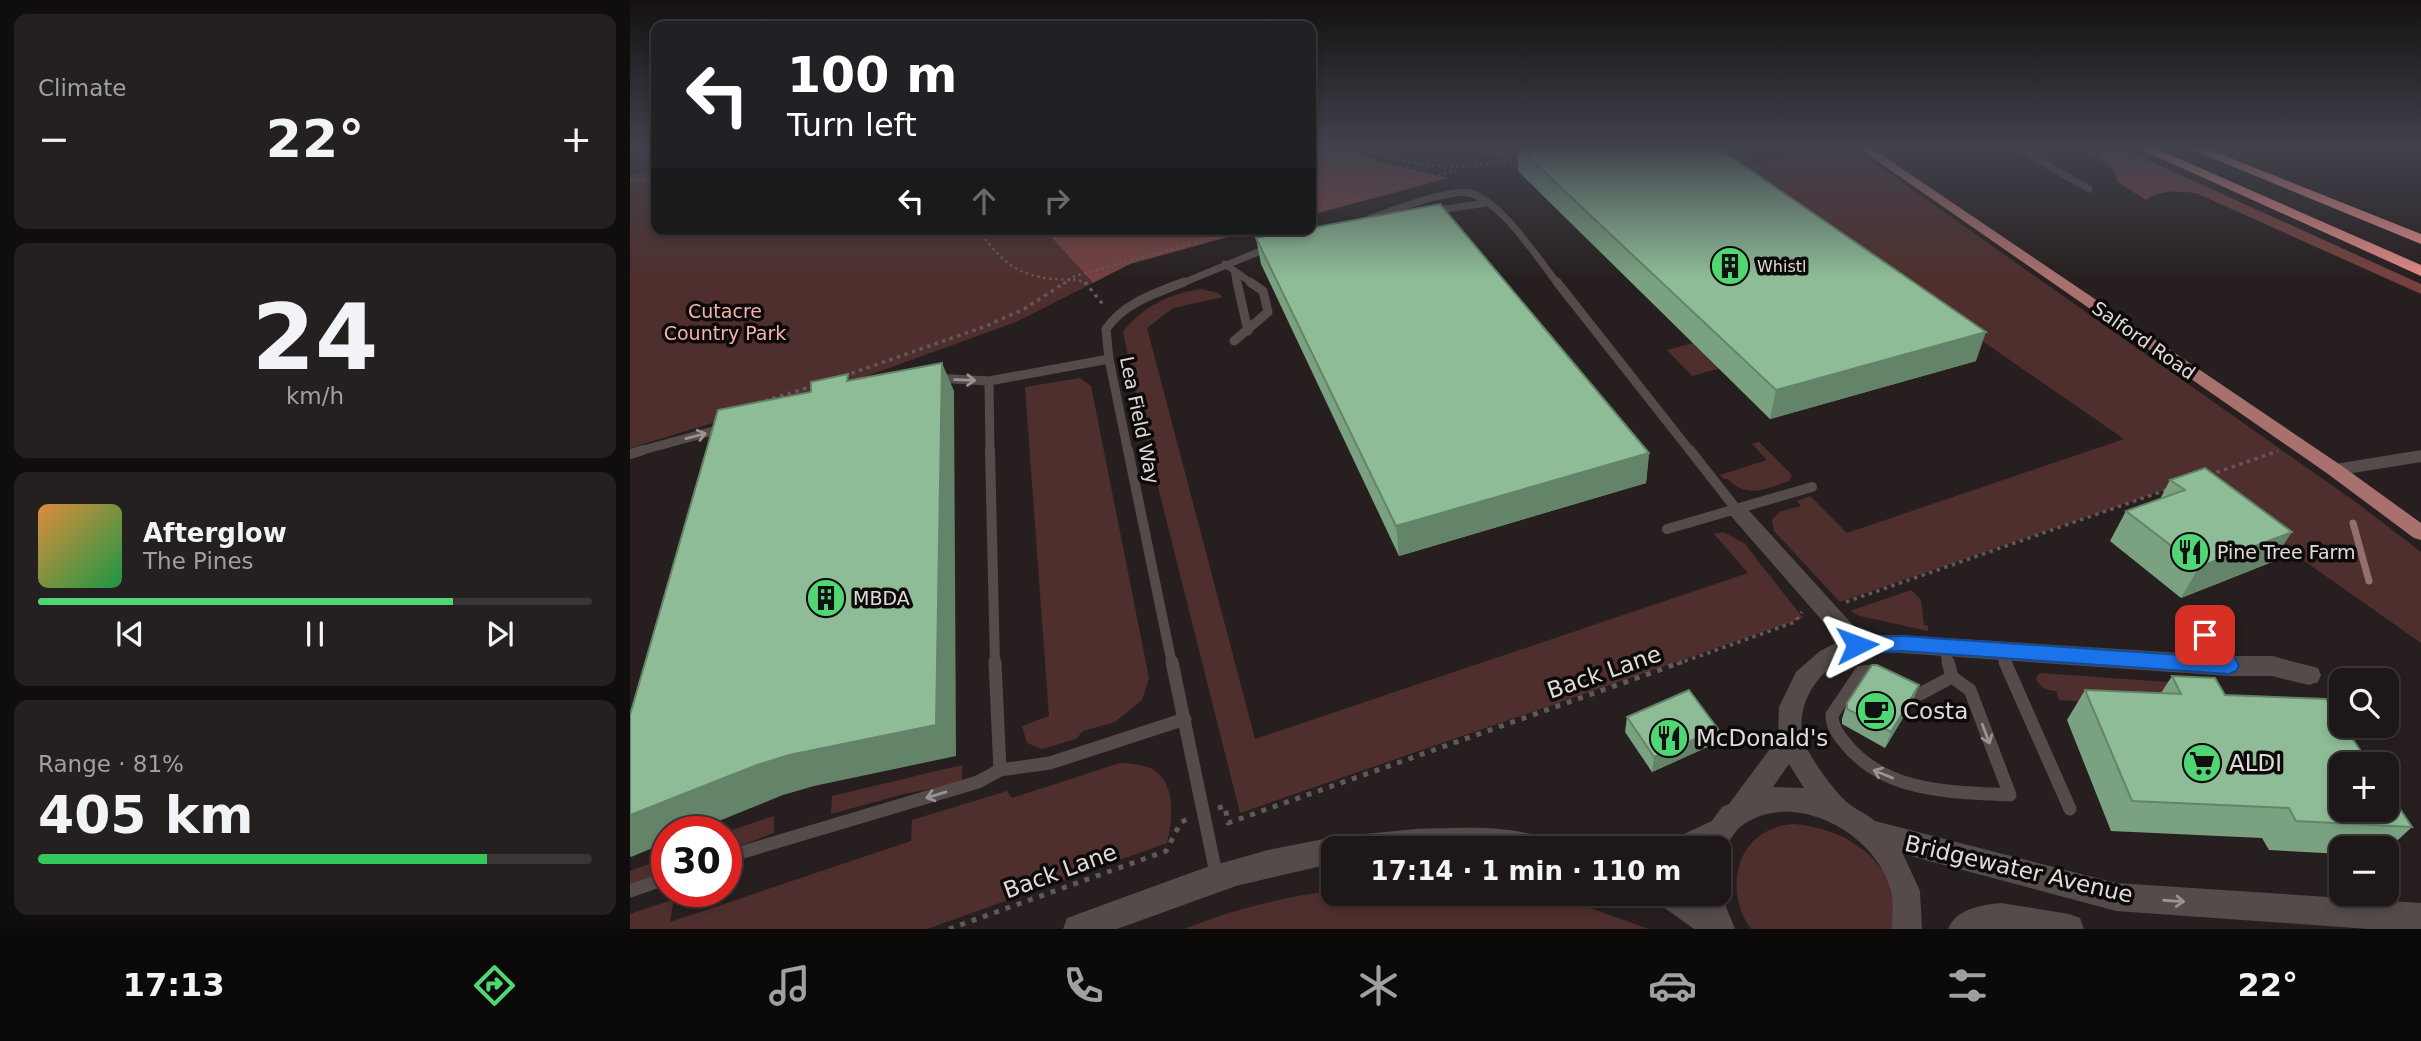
<!DOCTYPE html>
<html lang="en">
<head>
<meta charset="utf-8">
<style>
  body { margin:0; font-family:"DejaVu Sans",sans-serif; background:#252020; color:#f1f3f6; height:100vh; display:flex; flex-direction:column; font-size:26px; white-space:nowrap }
  * { box-sizing:border-box; margin:0 }
  p { font-size:23px; color:#a09fa1 }
  .icon { flex:none; width:38px; height:38px; fill:none; stroke:currentColor; stroke-width:2; stroke-linecap:round; stroke-linejoin:round }
  .map { position:relative; flex:1; overflow:hidden }
  .drawer { display:flex; flex-direction:column; gap:14px; padding:14px; background:#100d0d; width:630px }
  .drawer>* { flex:none }
  .top-card { position:absolute; left:21px; top:21px; width:665px; height:214px; border-radius:14px; box-shadow:0 4px 10px #0003,0 0 0 2px #3b3636; background:#202124; color:#fff; overflow:hidden }
  .tools { position:absolute; left:1699px; top:668px; display:grid; gap:14px }
  .tools a { display:grid; place-items:center; width:70px; height:70px; border-radius:14px; background:#1d1717; box-shadow:0 4px 10px #0003,0 0 0 2px #3b3636; font-size:35px }
  .speed { position:absolute; left:21px; top:816px; display:flex; gap:14px; font-size:35px; font-weight:700; text-align:center }
  .speed>* { display:grid; place-content:center; width:91px; height:91px; border-radius:50%; background:#1d1717; box-shadow:0 4px 10px #0003,0 0 0 2px #3b3636; line-height:1 }
  .speed .limit { border:10px solid #d22; background:#fff; color:#111 }
  .pin { position:absolute; display:grid; place-items:center; width:60px; height:60px; color:#fff; margin:-30px; border-radius:14px; box-shadow:0 4px 10px #0006 }
  .me { position:absolute; width:77px; margin:-38px; rotate:87deg; stroke-linejoin:round; filter:drop-shadow(0 0 5px #0008) }
  .turn { display:flex; align-items:center; gap:24px; height:147px; padding:0 21px; font-size:32px }
  .turn .icon { width:91px; height:91px; stroke-width:2.5 }
  .turn b { display:block; font-size:49px; line-height:60px }
  .lanes { display:flex; align-items:center; height:66px; padding:0 21px; background:#0003; justify-content:center; gap:35px; direction:ltr }
  .lanes .off { opacity:.35 }
  .big { font-size:52px; font-weight:600; line-height:1.1 }
  .drawer .card { flex:1; display:flex; flex-direction:column; justify-content:center; gap:10px; min-width:0; padding:0 24px; border-radius:14px; background:#252020 }
  .drawer .dial { align-items:center; gap:0 }
  .dial b { font-size:91px; line-height:1 }
  .song { display:flex; align-items:center; gap:21px }
  .cover { width:84px; height:84px; border-radius:10px; background:linear-gradient(135deg,hsl(30 70% 55%),hsl(140 70% 35%)) }
  .played { height:7px; border-radius:4px; background:linear-gradient(90deg,#50d674 75%,#3b3636 75%) }
  .keys { display:flex; justify-content:space-around; direction:ltr }
  .heat { display:flex; justify-content:space-between; align-items:center; font-size:38px; direction:ltr }
  .charge { height:10px; border-radius:5px; background:linear-gradient(90deg,#34c759 81%,#3b3636 0) }
  .trip { position:absolute; left:691px; top:836px; width:410px; height:70px; border-radius:14px; background:#1d1717; box-shadow:0 4px 10px #0003,0 0 0 2px #3b3636; font-weight:600; line-height:70px; text-align:center }
  .dock { display:flex; height:112px; justify-content:space-around; align-items:center; background:#0c0909; color:#a09fa1 }
  .dock .icon { width:49px; height:49px }
  .dock .selected { color:#50d674 }
  .dock b { font-size:32px; color:#f1f3f6 }
  main { display:flex; flex:1; min-height:0 }
  .map>svg:first-child { display:block }
  .green { fill:#4f2f2d }
  .forest { fill:#75413f }
  .lines { fill:none; stroke-linecap:round; stroke-linejoin:round }
  .stream { stroke:#956f6e; stroke-width:7 }
  .path-far2 { stroke:#605958; stroke-width:2.5; stroke-dasharray:2.5 3.5; stroke-linecap:butt }
  .path-far1 { stroke:#605958; stroke-width:3.5; stroke-dasharray:3.5 4.5; stroke-linecap:butt }
  .path { stroke:#605958; stroke-width:5; stroke-dasharray:5 7; stroke-linecap:butt }
  .service-far3 { stroke:#544b4a; stroke-width:7 }
  .service-far2 { stroke:#544b4a; stroke-width:9 }
  .service-far1 { stroke:#544b4a; stroke-width:10 }
  .service { stroke:#544b4a; stroke-width:13 }
  .minor { fill:#544b4a; fill-rule:evenodd }
  .primary { fill:#a9716e; fill-rule:evenodd }
  .motorway { fill:#e28a86; fill-rule:evenodd }
  .wall { fill:#7aa281 }
  .shaded-wall { fill:#638469 }
  .building { fill:#8ebc96; stroke:#638469; stroke-width:2 }
  .oneway { stroke:#9a9392 }
  .route { fill:#1a73e8; stroke:#114b97; stroke-width:2 }
  .labels { text-anchor:middle; stroke-width:7; stroke-linejoin:round; paint-order:stroke }
  .far-poi-label { font-size:16px; fill:#e0dbda; stroke:#0d0a0a; text-anchor:start }
  .park-label { font-size:19px; fill:#f6b1ac; stroke:#0d0a0a }
  .street-label { font-size:19px; fill:#e0dbda; stroke:#0d0a0a }
  .poi-label { font-size:19px; fill:#e0dbda; stroke:#0d0a0a; text-anchor:start }
  .near-street-label { font-size:23px; fill:#e0dbda; stroke:#0d0a0a }
  .near-poi-label { font-size:23px; fill:#e0dbda; stroke:#0d0a0a; text-anchor:start }
</style>
</head>
<body>
<main>
<section class="drawer">
<div class="card"><p>Climate</p>
<div class="heat"><a>−</a><b class="big">22°</b><a>+</a></div>
</div>
<div class="card dial"><b>24</b><p>km/h</p></div>
<div class="card">
<div class="song"><i class="cover"></i><div><b>Afterglow</b><p>The Pines</p></div></div>
<div class="played"></div>
<div class="keys"><svg class="icon" aria-label="previous" viewBox="0 0 24 24"><path d="M18 5L8 12l10 7zM5 5v14"/></svg><svg class="icon" aria-label="pause" viewBox="0 0 24 24"><path d="M8 5v14M16 5v14"/></svg><svg class="icon" aria-label="next" viewBox="0 0 24 24"><path d="M6 5l10 7-10 7zM19 5v14"/></svg></div>
</div>
<div class="card"><p>Range · 81%</p><b class="big">405 km</b><div class="charge"></div></div>
</section>
<div class="map">
<svg width="1791" height="929" viewBox="0 0 1791 929">
  <rect width="100%" height="100%" fill="#271f1f"/>
  <path class="green" d="M1075 149H1107L1125 164 1176 155 1168 149H1223L1243 162 1727 503 1791 552V643L1561 481 1210 602 1144 531 1142 520 1149 512 1171 506 1167 501 1180 496 1217 533 1494 439Z
    M26 172V229H414L463 283 386 322 234 377 0 448V174Z
    M571 289 588 293 593 297 543 308 517 328 625 739 1118 573 1084 534 1093 532 1114 543 1173 618 610 813 514 431 493 332C513 306 539 294 571 289Z
    M1067 342 1094 367 1062 376 1037 350Z
    M450 378 461 386 519 678 512 700 485 722 453 731 446 739 412 749 397 743 392 726 419 716 395 387Z
    M1129 442 1162 475 1159 481C1136 489 1116 499 1098 479H1094L1090 475 1137 460 1122 444Z
    M1281 590 1291 600 1294 625 1298 626V631L1230 616 1220 611Z
    M1410 673 1565 684 1522 707 1429 700 1426 691C1415 690 1410 688 1406 678Z
    M490 763C502 764 518 764 528 773 546 789 542 823 537 843L297 929H0V914L44 899 40 922 281 841 282 820 377 791 382 798Z
    M332 765V783L274 794 201 814 202 796Z
    M144 816V833L96 851V832Z
    M1163 824C1208 827 1256 853 1265 901 1266 910 1265 920 1265 929H1121C1097 897 1102 845 1142 829 1148 826 1156 825 1163 824Z
    M37 857V874L0 888V871Z
    M703 891 704 894H945L950 895 949 904 1019 929H554C602 910 651 897 703 891Z"/>
  <path class="forest" d="M681 149H718L750 162 819 178 681 215Z
    M1449 149H1493L1791 284V294L1566 193C1549 191 1529 189 1516 200L1488 182 1483 169 1468 157Z
    M414 229H627L500 264 463 283Z"/>
  <g class="lines">
    <path class="stream" d="M1723 523 1739 581"/>
    <path class="path-far2" d="M732 149C791 169 831 171 891 158
      M838 149 889 158
      M0 180H26
      M681 211 826 170
      M348 229C369 259 386 276 424 279 435 280 447 278 457 284
      M433 284 445 276 614 229"/>
    <path class="path-far1" d="M455 282 475 307
      M214 376 356 326 394 309 436 282
      M127 403 184 386
      M1579 475 1648 451
      M1216 602 1539 489
      M1047 664 1165 622 1172 612"/>
    <path class="path" d="M588 808 595 806 598 823 1052 662
      M319 929 536 851 551 822 558 819"/>
    <path class="service-far3" d="M1390 149 1459 189
      M802 211 857 203
      M740 218C762 211 818 189 839 193 871 200 908 259 928 284
      M595 264 623 284
      M604 271 607 284
      M550 284 638 248"/>
    <path class="service-far2" d="M607 282 618 331
      M927 282 1061 452
      M604 341 638 312 633 291 620 282
      M306 378 359 381
      M6 452 94 428
      M360 452 359 381 479 359
      M498 452 479 359 476 329C495 302 524 294 554 282"/>
    <path class="service-far1" d="M360 450 365 664
      M498 450 542 664
      M1060 450 1107 510
      M0 454 13 450
      M1037 529 1182 487
      M1564 622 1598 664
      M1314 648 1318 664
      M1370 651 1376 664"/>
    <path class="service" d="M365 662 370 770
      M542 662 587 878
      M1375 662 1440 809
      M1597 662 1599 665
      M1250 674 1243 671 1231 672 1202 715C1202 727 1208 734 1215 743 1255 793 1321 792 1380 795L1340 690 1322 677 1318 662
      M1276 687 1290 694 1322 677
      M96 857 348 782 370 770 420 763 555 719
      M0 891 37 878"/>
    <path class="minor" d="M1791 450V462L1705 476 1698 474 1695 470 1698 466 1705 464Z
      M1107 503 1114 505 1232 635H1271L1599 656H1642L1688 668 1691 675 1688 682 1679 685 1642 676H1599L1271 653C1257 653 1242 651 1228 654 1189 664 1160 708 1176 747 1183 761 1206 794 1218 803 1226 810 1237 814 1245 821L1486 883 1791 903V929H1739L1486 911 1273 854 1290 891 1292 929H1262C1262 917 1264 902 1261 891 1247 834 1166 789 1114 824 1103 831 1096 848 1088 858V849H1037L1041 840 1082 821 1092 807 1099 804 1148 738 1149 707 1166 672 1190 651 1210 641 1100 515 1097 510 1100 505ZM1159 764 1174 788 1143 787Z
      M786 829C828 828 879 824 920 840L924 849H704V863L606 886 487 929H433L437 918 448 914 574 868 638 850 704 837Z
      M1088 887 1105 929H1064L1029 904 1025 894H1088Z
      M1371 903 1439 914 1450 918 1454 929H1318C1326 909 1351 905 1371 903Z"/>
    <path class="primary" d="M1230 149H1243L1712 466 1791 523V540L1784 538 1698 474Z"/>
    <path class="motorway" d="M1510 149H1527L1791 265V276Z
      M1560 149H1578L1791 234V244Z"/>
  </g>
  <path class="wall" d="M888 149H1090L1346 361 1140 419 888 171Z
    M626 238 1019 453 1016 483 769 556 631 264Z
    M1575 468 1642 562 1551 598 1480 541 1496 511 1530 499 1540 480Z
    M1542 676 1595 695 1782 827 1757 850V849H1712V854L1639 850 1632 838 1481 831 1437 720 1455 690 1531 693Z
    M1283 701 1255 748 1212 724V719L1217 703Z
    M997 717 1088 729 1084 744 1022 772 995 732Z"/>
  <path class="shaded-wall" d="M1356 332 1346 361 1140 419 1146 390Z
    M312 363 324 391 326 756 184 786 153 795 64 831H37V842L1 857 0 856V815Z
    M1019 453 1016 483 769 556 766 526Z
    M1662 532 1642 562 1551 598 1569 567Z
    M1289 685 1283 701 1255 748 1261 732Z
    M1088 729 1084 744 1022 772 1024 757Z"/>
  <path class="building" d="M890 149H1090L1356 332 1146 390Z
    M810 204 1019 453 766 526 626 238 673 229H681V228Z
    M312 363 306 725 159 755 127 765 0 815V715L88 410 181 392V382L218 374 217 381Z
    M1575 468 1662 532 1569 567 1496 511 1555 490 1540 480Z
    M1242 665H1247L1289 685 1261 732 1217 709V703Z
    M1542 676 1585 678 1595 695 1696 699 1712 723V726H1714L1740 765H1712V810H1757V790L1782 827 1666 821 1659 808 1502 801 1455 690 1551 694Z
    M1059 690 1088 729 1024 757 997 717Z"/>
  <defs><path id="oneway-shaft" d="M-6 0H5M1.5-3L5.5 0L1.5 3" fill="none" stroke-width="1.6" stroke-linecap="round" stroke-linejoin="round" transform="scale(1.75)"/></defs>
  <g class="oneway">
    <use href="#oneway-shaft" transform="translate(335 380) rotate(2)"/>
    <use href="#oneway-shaft" transform="translate(66 436) rotate(-15)"/>
    <use href="#oneway-shaft" transform="translate(1356 734) rotate(69)"/>
    <use href="#oneway-shaft" transform="translate(1253 774) rotate(-158)"/>
    <use href="#oneway-shaft" transform="translate(306 795) rotate(163)"/>
    <use href="#oneway-shaft" transform="translate(1544 901) rotate(4)"/>
  </g>
  <linearGradient id="sky" x2="0" y2="1"><stop stop-color="#151111"/><stop offset="0.53" stop-color="#41424d"/><stop offset="1" stop-color="#41424d" stop-opacity="0"/></linearGradient>
  <rect width="1791" height="279" fill="url(#sky)"/>
  <path class="route" d="M1575 628 1582 630 1606 660 1609 666 1606 671 1599 674 1272 651 1227 653 1220 651 1217 645 1220 640 1227 638 1272 636 1581 657 1566 635 1569 630Z"/>
  <defs>
    <g id="building-disc" transform="scale(2.0125)"><circle r="9.5" fill="#50d674" stroke="#0d0a0a"/><path d="M-4-6H4V6H1V3H-1V6H-4ZM-2.5-4.3h1.7v1.8h-1.7ZM.8-4.3h1.7v1.8H.8ZM-2.5-1h1.7V.8h-1.7ZM.8-1h1.7V.8H.8Z" fill="#111"/></g>
    <g id="restaurant-disc" transform="scale(2.0125)"><circle r="9.5" fill="#50d674" stroke="#0d0a0a"/><path d="M-5-6h1v4h1v-4h1v4h1v-4h1v5L-1.5 .5V6h-2V.5L-5-1ZM5-6V6H3V1.5H1.5Q1.5-4 5-6Z" fill="#111"/></g>
    <g id="cafe-disc" transform="scale(2.0125)"><circle r="9.5" fill="#50d674" stroke="#0d0a0a"/><path d="M-5.5-4.5H6V0H3Q3 3.5 0 3.5H-2.5Q-5.5 3.5-5.5 0ZM3-3.2v2h1.7v-2ZM-6 4.5H4V6H-6Z" fill="#111"/></g>
    <g id="supermarket-disc" transform="scale(2.0125)"><circle r="9.5" fill="#50d674" stroke="#0d0a0a"/><path d="M-6-5.5h2.5l.6 2H6L4.5 2H-2.5L-4.4-4H-6ZM-1.5 3.2a1.3 1.3 0 1 0 .1 0ZM3 3.2a1.3 1.3 0 1 0 .1 0Z" fill="#111"/></g>
  </defs>
  <g fill-rule="evenodd">
    <use href="#building-disc" x="1100" y="266"/>
    <use href="#restaurant-disc" x="1560" y="552"/>
    <use href="#building-disc" x="196" y="598"/>
    <use href="#cafe-disc" x="1246" y="711"/>
    <use href="#restaurant-disc" x="1039" y="738"/>
    <use href="#supermarket-disc" x="1572" y="763"/>
  </g>
  <g class="labels">
    <g class="far-poi-label">
      <text x="1127" y="272">Whistl</text>
    </g>
    <g class="park-label">
      <text x="95" y="318">Cutacre<tspan x="95" dy="22">Country Park</tspan></text>
    </g>
    <g class="street-label">
      <text transform="translate(1514 340) rotate(35)" y="7">Salford Road</text>
      <text transform="translate(510 420) rotate(78)" y="7">Lea Field Way</text>
    </g>
    <g class="poi-label">
      <text x="1587" y="559">Pine Tree Farm</text>
      <text x="223" y="605">MBDA</text>
    </g>
    <g class="near-street-label">
      <text transform="translate(974 672) rotate(-19)" y="8">Back Lane</text>
      <text transform="translate(1389 869) rotate(13)" y="8">Bridgewater Avenue</text>
      <text transform="translate(430 871) rotate(-20)" y="8">Back Lane</text>
    </g>
    <g class="near-poi-label">
      <text x="1273" y="719">Costa</text>
      <text x="1066" y="746">McDonald's</text>
      <text x="1599" y="771">ALDI</text>
    </g>
  </g>
</svg>
<div class="tools">
<a><svg class="icon" aria-label="search" viewBox="0 0 24 24"><circle cx="10" cy="10" r="6"/><path d="M15 15l6 6"/></svg></a>
<a>+</a>
<a>−</a>
</div>
<div class="speed"><div class="limit">30</div></div>
<div class="pin" style="left:1575px;top:635px;background:#d93025"><svg class="icon" aria-label="arrive" viewBox="0 0 24 24"><path d="M6 21V4h12l-3 4 3 4H6"/></svg></div>
<svg class="me" style="left:1227px;top:645px" viewBox="-20 -20 40 40"><path d="M0-17L14 15 0 8-14 15z" fill="#1a73e8" stroke="#fff" stroke-width="4"/></svg>
<div class="trip">17:14 · 1 min · 110 m</div>
<div class="top-card">
<div class="turn"><svg class="icon" aria-label="left" viewBox="0 0 24 24"><path d="M17 20v-9H6M10 6l-5 5 5 5"/></svg><div><b>100 m</b>Turn left</div></div>
<div class="lanes"><svg class="icon" aria-label="left" viewBox="0 0 24 24"><path d="M17 20v-9H6M10 6l-5 5 5 5"/></svg><svg class="icon off" aria-label="ahead" viewBox="0 0 24 24"><path d="M12 20V5M6 11l6-6 6 6"/></svg><svg class="icon off" aria-label="right" viewBox="0 0 24 24"><path d="M7 20v-9h11M14 6l5 5-5 5"/></svg></div>
</div>
</div>
</main>
<nav class="dock">
<b>17:13</b>
<svg class="icon selected" aria-label="directions" viewBox="0 0 24 24"><path d="M12 3l9 9-9 9-9-9zM9 14v-3h6M13 9l2 2-2 2"/></svg>
<svg class="icon" aria-label="music" viewBox="0 0 24 24"><path d="M9 18V5l10-2v13"/><circle cx="6" cy="18" r="3"/><circle cx="16" cy="16" r="3"/></svg>
<svg class="icon" aria-label="phone" viewBox="0 0 24 24"><path d="M5 4h4l2 5-3 2q2 4 5 5l2-3 5 2v4C11 20 4 13 5 4z"/></svg>
<svg class="icon" aria-label="climate" viewBox="0 0 24 24"><path d="M12 3v18M4 7l16 10M4 17L20 7"/></svg>
<svg class="icon" aria-label="car" viewBox="0 0 24 24"><path d="M5 17H2v-5l4-1 3-4h7l3 4 3 1v5h-3M9 17h6M6 11h13"/><circle cx="7" cy="17" r="2"/><circle cx="17" cy="17" r="2"/></svg>
<svg class="icon" aria-label="filters" viewBox="0 0 24 24"><path d="M4 7h16M4 17h16"/><circle cx="9" cy="7" r="2"/><circle cx="15" cy="17" r="2"/></svg>
<b>22°</b>
</nav>
</body>
</html>
